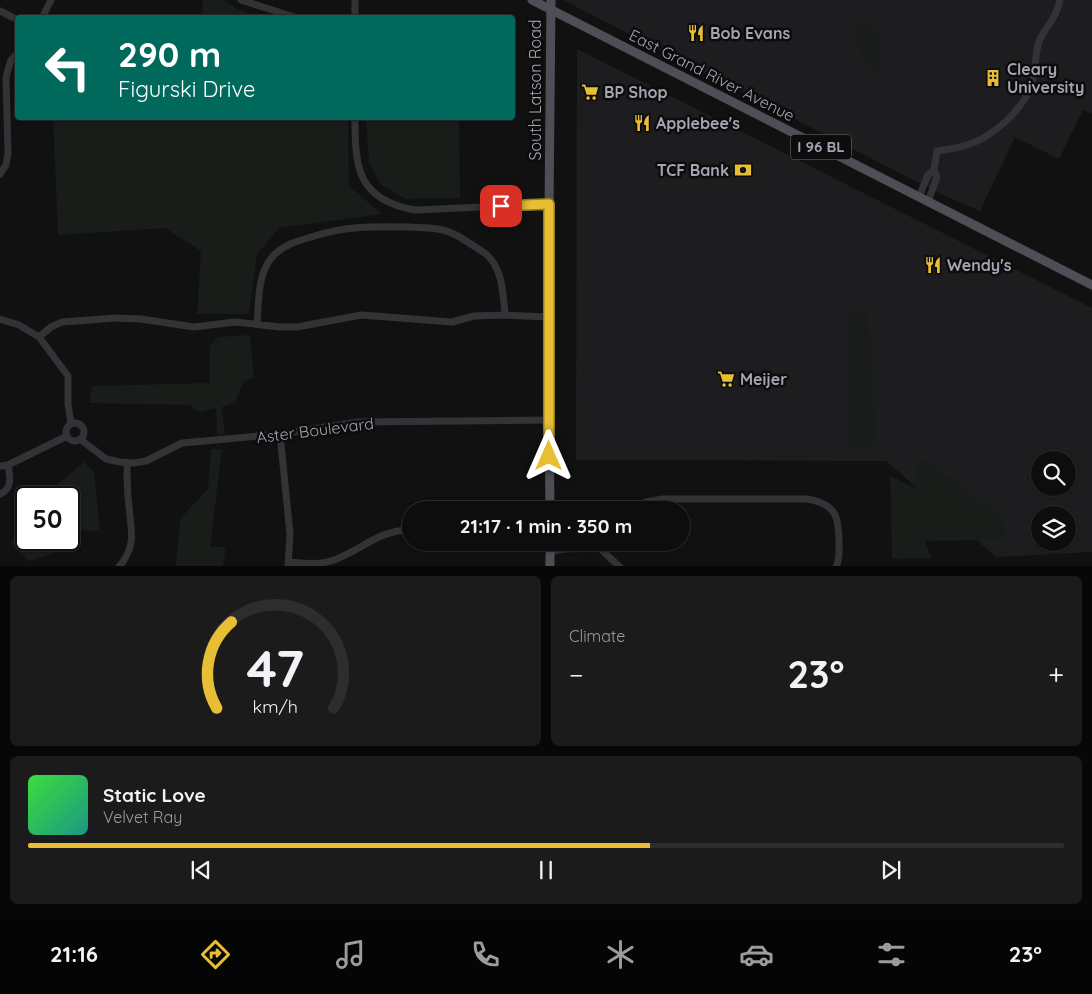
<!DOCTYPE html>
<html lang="en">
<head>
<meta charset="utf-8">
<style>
  body { margin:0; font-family:Quicksand,sans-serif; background:#1b1b1c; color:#f1f3f6; height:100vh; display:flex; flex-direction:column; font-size:19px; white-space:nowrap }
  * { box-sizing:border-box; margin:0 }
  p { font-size:16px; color:#9a9c9e }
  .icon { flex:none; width:28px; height:28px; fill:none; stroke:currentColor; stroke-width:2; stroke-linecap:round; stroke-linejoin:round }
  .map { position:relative; height:566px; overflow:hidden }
  .sheet { display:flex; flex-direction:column; gap:10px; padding:10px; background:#070708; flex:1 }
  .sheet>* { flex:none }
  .top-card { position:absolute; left:15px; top:15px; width:500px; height:105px; border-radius:5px; box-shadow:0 1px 4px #0004,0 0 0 1px #2d2d2e; background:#00695c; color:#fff; overflow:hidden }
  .tools { position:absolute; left:1031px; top:451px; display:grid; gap:10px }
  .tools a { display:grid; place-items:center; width:45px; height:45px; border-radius:50%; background:#0d0d0e; box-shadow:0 1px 4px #0004,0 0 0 1px #2d2d2e; font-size:25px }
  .speed { position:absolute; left:15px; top:486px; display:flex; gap:10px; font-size:25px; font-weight:700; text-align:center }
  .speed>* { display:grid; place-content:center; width:65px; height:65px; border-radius:50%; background:#0d0d0e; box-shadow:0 1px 4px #0004,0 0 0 1px #2d2d2e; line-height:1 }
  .speed .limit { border:2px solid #111; border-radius:8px; background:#fff; color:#111 }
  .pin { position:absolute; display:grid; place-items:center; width:42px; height:42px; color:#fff; margin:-21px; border-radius:10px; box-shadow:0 2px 8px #0006 }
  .me { position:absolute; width:55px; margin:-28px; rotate:0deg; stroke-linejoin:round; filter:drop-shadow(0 0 4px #0008) }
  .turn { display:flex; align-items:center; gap:18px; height:105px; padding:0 20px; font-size:22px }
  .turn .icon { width:65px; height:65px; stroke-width:2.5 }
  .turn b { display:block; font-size:35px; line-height:42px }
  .big { font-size:38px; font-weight:700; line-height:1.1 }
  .sheet .widget { flex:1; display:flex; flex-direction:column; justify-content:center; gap:8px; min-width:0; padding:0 18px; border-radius:8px; background:#1b1b1c }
  .sheet .dial { align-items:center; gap:0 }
  .dial svg { height:130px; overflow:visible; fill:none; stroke:#2d2d2e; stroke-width:7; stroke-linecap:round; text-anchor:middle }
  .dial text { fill:#f1f3f6; stroke:none }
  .song { display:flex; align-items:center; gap:15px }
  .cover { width:60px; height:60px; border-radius:8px; background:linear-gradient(135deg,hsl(120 70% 55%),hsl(170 70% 35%)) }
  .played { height:5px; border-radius:2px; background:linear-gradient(90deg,#e8be34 60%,#2d2d2e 60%) }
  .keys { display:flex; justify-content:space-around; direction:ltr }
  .heat { display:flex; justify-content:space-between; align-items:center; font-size:28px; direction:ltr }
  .sheet .tiles { flex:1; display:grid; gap:10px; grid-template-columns:1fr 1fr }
  .widget:last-child { grid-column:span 2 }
  .trip { position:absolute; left:402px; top:501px; width:288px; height:50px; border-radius:25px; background:#0d0d0e; box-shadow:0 1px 4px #0004,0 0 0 1px #2d2d2e; font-weight:700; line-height:50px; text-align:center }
  .tabs { display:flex; height:80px; justify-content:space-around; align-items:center; background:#050506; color:#9a9c9e }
  .tabs .icon { width:35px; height:35px }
  .tabs .current { color:#e8be34 }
  .tabs b { font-size:22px; color:#f1f3f6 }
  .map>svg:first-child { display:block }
  .built { fill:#1d1d1f; fill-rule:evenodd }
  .green { fill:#181d19 }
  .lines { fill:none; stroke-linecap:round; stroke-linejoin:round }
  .minor { stroke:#323337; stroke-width:7 }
  .major { stroke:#4e4f56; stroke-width:9 }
  .route-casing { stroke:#977c22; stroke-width:12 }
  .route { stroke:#e8be34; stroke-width:9 }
  .labels { text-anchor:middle; stroke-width:5; stroke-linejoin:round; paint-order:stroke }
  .shield { fill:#0c0c0d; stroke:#767880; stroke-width:1 }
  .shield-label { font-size:15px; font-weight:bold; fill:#a3a6b2 }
  .poi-label { font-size:16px; font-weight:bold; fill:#a3a6b2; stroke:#0c0c0d; text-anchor:start }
  .street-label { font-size:16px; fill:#a3a6b2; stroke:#0c0c0d }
</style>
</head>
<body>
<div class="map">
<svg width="1092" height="567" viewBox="0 0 1092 567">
  <rect width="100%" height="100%" fill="#111112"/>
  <path class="built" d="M563 0H1092V113L1083 110 1059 159 1015 137 980 211 939 193 882 164Z
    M577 49 1092 308V552L996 557 886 461 576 460ZM1040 460H1068V488H1040ZM1040 515H1068V542H1040Z"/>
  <path class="green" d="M203 0H224L237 9 260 16V17H201Z
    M872 25 878 34 880 70 869 69 861 56 852 27Z
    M53 118H348L349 186 382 214 279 228 257 254 249 314H197L201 251 165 228 58 235Z
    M366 118H459L460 198 406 199 381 185 369 162Z
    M849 313H868L876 445 848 446Z
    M250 335 254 377 243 382 235 403 222 407 225 434 217 435 216 408 199 412 190 405 89 403 92 386 210 383V346L218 337Z
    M211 449H222L210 547H226L223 566H176L180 519 208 489Z
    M923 459 1003 517 1006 540 925 541 931 558 892 559 890 476 915 488V465Z
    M84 462 94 472 100 531 69 530V498L42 497Z
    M26 519V540H61L62 551 29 561 11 544Z"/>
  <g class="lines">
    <path class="minor" d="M241 0 297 18
      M0 11 18 20
      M42 18 51 0
      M355 18V0
      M355 118C355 167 357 200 415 210L549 204
      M0 174 6 165 8 153 6 77 11 60 18 53
      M919 197 928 175 934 170
      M928 202 937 177 934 170 937 151C945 149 955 149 964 146 992 138 1023 111 1032 83 1036 70 1035 57 1038 45 1041 33 1048 28 1053 18 1057 13 1058 6 1060 0
      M0 319 19 325 39 337 68 376V404L71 424
      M257 324C259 301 257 272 274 255 284 245 297 241 311 237 345 226 374 226 409 227 424 228 440 227 454 234 460 237 480 250 486 254 503 269 503 294 505 315
      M39 337 51 327 62 322 116 318 141 319 194 327 235 322 280 327H297L361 315 452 322 474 316 505 315 548 317
      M66 432a9 9 0 1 1 18 0a9 9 0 1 1-18 0Z
      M280 434 290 534 288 567
      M80 439 106 459 120 462 134 463 146 461 182 443 280 434 358 422 549 420
      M0 466 8 465 67 436
      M0 494C13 488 10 477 8 465
      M632 510 646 502 663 499H807C836 504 839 516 839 544 839 552 840 559 836 567
      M460 542 470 546
      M594 543 620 567
      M550 553C564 544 589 554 598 542
      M288 562C303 563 317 565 331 561 361 551 377 530 411 530
      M119 567C137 545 131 531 129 506 127 492 127 477 127 463"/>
    <path class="major" d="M532 0 1092 285
      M550 510 548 317 551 0
      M550 542V567"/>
  </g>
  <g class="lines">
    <g class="route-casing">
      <path id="route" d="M501 206 549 204V456"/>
    </g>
    <use href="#route" class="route"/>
  </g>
  <defs>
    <g id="restaurant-bare" transform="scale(1.35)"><path d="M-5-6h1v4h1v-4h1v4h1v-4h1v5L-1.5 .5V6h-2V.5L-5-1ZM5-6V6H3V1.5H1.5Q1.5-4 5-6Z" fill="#e8be34" stroke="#0c0c0d" stroke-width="2.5" paint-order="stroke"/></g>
    <g id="building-bare" transform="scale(1.35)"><path d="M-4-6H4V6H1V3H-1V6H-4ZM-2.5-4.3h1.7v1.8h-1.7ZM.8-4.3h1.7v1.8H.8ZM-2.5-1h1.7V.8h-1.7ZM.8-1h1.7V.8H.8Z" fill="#e8be34" stroke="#0c0c0d" stroke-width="2.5" paint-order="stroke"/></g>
    <g id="supermarket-bare" transform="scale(1.35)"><path d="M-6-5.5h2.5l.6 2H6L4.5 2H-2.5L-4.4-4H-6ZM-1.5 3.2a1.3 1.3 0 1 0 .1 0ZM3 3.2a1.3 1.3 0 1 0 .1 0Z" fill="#e8be34" stroke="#0c0c0d" stroke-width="2.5" paint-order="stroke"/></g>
    <g id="bank-bare" transform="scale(1.35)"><path d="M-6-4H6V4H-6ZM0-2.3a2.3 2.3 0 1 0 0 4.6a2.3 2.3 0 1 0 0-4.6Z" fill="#e8be34" stroke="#0c0c0d" stroke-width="2.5" paint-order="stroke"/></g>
  </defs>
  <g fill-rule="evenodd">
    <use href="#restaurant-bare" x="696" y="33"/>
    <use href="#building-bare" x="993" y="78"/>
    <use href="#supermarket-bare" x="590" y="92"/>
    <use href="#restaurant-bare" x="642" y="123"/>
    <use href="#bank-bare" x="743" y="170"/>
    <use href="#restaurant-bare" x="933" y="265"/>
    <use href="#supermarket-bare" x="726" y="379"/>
  </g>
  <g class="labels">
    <rect class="shield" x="791" y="134.5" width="60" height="25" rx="4"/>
    <g class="shield-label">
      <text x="821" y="152">I 96 BL</text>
    </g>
    <g class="poi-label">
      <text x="710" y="39">Bob Evans</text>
      <text x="1007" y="75">Cleary<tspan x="1007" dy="18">University</tspan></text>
      <text x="604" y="98">BP Shop</text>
      <text x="656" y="129">Applebee's</text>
      <text x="729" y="176" text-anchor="end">TCF Bank</text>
      <text x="947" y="271">Wendy's</text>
      <text x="740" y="385">Meijer</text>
    </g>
    <g class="street-label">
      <text transform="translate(712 75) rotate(27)" y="6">East Grand River Avenue</text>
      <text transform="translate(535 90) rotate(-90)" y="6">South Latson Road</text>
      <text transform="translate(315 430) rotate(-7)" y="6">Aster Boulevard</text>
    </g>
  </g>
</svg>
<div class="tools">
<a><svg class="icon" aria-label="search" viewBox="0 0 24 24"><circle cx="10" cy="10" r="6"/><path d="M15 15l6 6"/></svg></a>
<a><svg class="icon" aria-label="layers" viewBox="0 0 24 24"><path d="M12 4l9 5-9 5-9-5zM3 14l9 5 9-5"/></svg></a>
</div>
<div class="speed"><div class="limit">50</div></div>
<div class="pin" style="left:501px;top:206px;background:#d93025"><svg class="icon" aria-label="arrive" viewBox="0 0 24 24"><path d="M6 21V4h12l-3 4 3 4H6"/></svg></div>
<svg class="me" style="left:549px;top:456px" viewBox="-20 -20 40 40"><path d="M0-17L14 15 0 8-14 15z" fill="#e8be34" stroke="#fff" stroke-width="4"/></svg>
<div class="trip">21:17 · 1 min · 350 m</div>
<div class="top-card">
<div class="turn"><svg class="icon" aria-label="left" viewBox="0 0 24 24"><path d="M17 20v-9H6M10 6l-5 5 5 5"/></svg><div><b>290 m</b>Figurski Drive</div></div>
</div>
</div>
<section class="sheet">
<div class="tiles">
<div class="widget dial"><svg viewBox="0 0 100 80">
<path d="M14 69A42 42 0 1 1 86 69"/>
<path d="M14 69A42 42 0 0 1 23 16" stroke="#e8be34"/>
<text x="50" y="56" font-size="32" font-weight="700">47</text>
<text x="50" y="72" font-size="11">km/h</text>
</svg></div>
<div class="widget"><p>Climate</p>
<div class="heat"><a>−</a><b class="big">23°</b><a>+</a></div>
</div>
<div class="widget">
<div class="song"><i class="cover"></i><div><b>Static Love</b><p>Velvet Ray</p></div></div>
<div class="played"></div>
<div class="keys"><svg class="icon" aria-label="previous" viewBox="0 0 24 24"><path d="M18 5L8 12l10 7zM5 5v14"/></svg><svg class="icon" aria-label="pause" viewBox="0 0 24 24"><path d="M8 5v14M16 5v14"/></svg><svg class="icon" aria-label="next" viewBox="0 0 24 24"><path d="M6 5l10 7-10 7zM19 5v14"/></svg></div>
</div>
</div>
</section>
<nav class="tabs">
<b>21:16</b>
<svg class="icon current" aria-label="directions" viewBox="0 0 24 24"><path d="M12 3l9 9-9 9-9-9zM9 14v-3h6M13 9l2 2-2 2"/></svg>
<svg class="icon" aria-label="music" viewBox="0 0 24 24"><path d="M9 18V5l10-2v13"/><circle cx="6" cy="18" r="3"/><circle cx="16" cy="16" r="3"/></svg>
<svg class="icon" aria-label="phone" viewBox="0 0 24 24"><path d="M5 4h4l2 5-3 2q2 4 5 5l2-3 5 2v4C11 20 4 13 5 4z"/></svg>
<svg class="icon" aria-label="climate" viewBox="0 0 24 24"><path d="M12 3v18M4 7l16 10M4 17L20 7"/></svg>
<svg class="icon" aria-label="car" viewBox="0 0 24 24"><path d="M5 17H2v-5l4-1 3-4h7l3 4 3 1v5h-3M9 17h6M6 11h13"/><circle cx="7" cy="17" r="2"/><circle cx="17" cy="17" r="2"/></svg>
<svg class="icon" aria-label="filters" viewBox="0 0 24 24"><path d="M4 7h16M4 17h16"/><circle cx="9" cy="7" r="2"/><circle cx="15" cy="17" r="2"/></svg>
<b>23°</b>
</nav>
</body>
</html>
